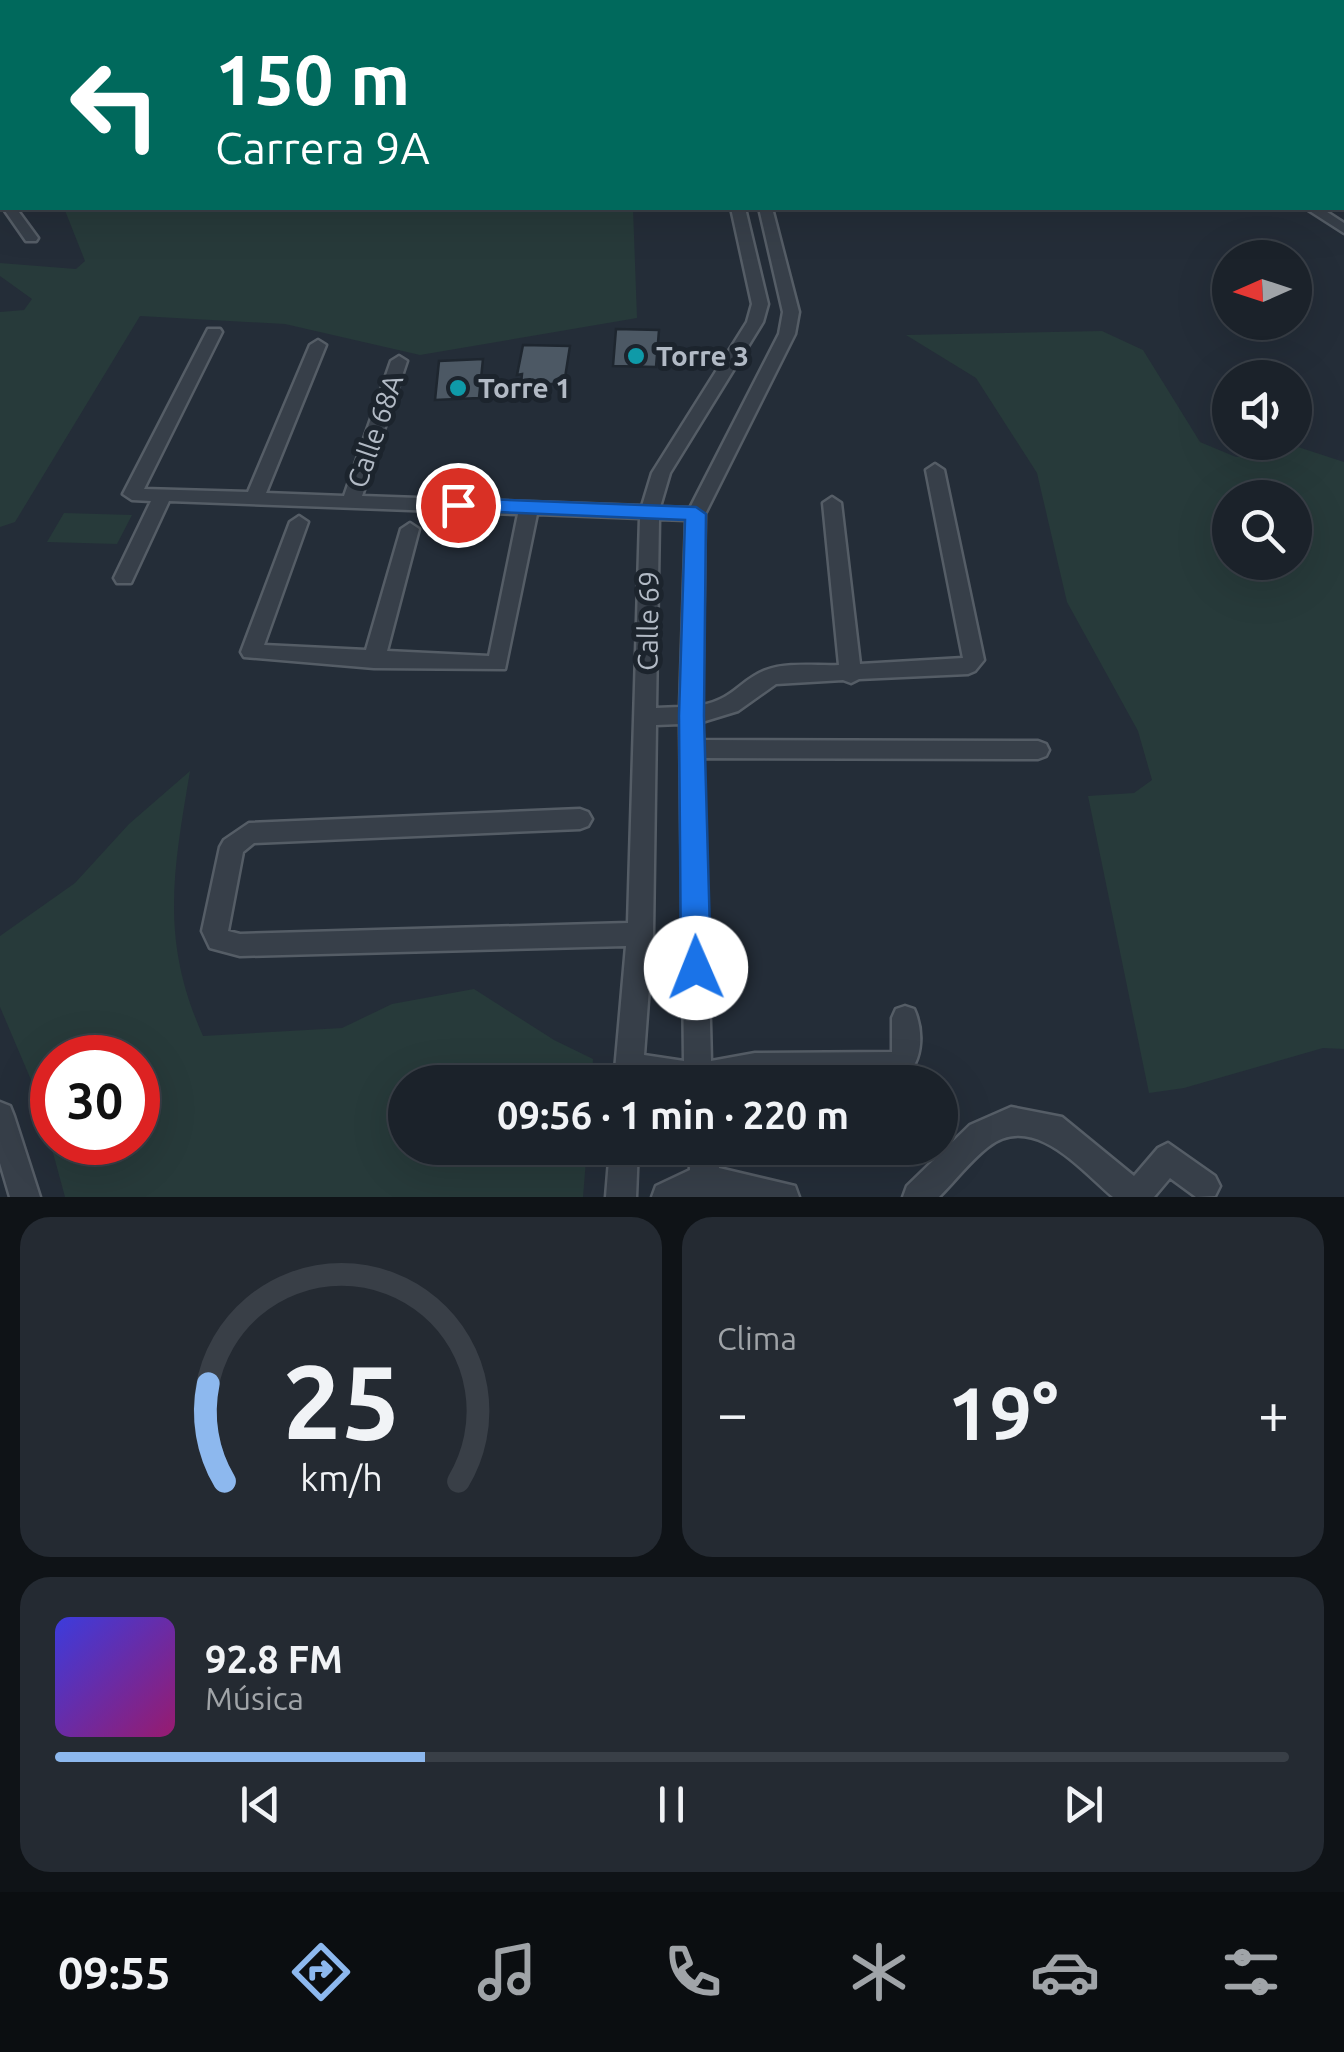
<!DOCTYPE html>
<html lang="es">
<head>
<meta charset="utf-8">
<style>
  body { margin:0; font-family:Ubuntu,sans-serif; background:#242a32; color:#f1f3f6; height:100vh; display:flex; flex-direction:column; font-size:38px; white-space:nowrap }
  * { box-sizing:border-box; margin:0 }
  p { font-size:32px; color:#a0a4a8 }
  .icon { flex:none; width:55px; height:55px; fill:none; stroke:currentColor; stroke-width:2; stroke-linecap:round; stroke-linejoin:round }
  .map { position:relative; height:1197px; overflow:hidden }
  .drawer { display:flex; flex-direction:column; gap:20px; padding:20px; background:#0f1317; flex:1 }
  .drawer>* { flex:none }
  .guide { position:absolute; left:0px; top:0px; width:1345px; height:210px; box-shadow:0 10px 40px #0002,0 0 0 2px #393f47; background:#00695c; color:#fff; overflow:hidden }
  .needle { width:65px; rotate:267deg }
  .buttons { position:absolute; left:1212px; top:240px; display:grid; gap:20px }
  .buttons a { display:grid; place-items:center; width:100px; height:100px; border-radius:50%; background:#1b222a; box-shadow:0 10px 40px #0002,0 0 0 2px #393f47; font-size:50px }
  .speed { position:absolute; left:30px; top:1035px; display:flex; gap:20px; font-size:50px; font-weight:700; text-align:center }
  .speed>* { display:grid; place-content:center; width:130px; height:130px; border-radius:50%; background:#1b222a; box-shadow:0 10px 40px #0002,0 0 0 2px #393f47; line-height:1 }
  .speed .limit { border:15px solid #d22; background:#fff; color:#111 }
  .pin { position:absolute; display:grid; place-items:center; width:85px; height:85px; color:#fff; margin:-42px; border:5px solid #fff; border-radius:50%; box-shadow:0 2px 10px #0007 }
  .me { position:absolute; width:110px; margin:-55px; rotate:359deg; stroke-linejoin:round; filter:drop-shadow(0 0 8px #0008) }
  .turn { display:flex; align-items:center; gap:35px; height:210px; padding:0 50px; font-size:45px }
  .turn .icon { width:130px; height:130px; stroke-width:2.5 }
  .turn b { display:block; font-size:70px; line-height:85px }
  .big { font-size:75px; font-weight:700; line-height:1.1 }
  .drawer .card { flex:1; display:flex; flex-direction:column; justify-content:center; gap:15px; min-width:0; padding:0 35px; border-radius:30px; background:#242a32 }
  .drawer .dial { align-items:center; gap:0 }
  .dial svg { height:260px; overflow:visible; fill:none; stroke:#393f47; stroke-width:7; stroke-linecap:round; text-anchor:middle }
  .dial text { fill:#f1f3f6; stroke:none }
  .song { display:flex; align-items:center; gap:30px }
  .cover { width:120px; height:120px; border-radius:15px; background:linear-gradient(135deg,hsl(240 70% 55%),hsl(320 70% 35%)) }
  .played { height:10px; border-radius:5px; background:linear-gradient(90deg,#8db8ee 30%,#393f47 30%) }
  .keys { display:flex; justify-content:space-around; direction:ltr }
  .heat { display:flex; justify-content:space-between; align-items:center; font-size:55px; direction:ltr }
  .drawer .tiles { flex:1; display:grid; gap:20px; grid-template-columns:1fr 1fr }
  .card:last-child { grid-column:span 2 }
  .trip { position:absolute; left:388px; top:1065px; width:570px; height:100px; border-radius:50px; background:#1b222a; box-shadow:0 10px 40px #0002,0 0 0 2px #393f47; font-weight:700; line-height:100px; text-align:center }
  .tab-bar { display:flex; height:160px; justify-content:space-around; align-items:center; background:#0b0e11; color:#a0a4a8 }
  .tab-bar .icon { width:70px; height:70px }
  .tab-bar .on { color:#8db8ee }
  .tab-bar b { font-size:45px; color:#f1f3f6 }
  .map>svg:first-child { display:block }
  .green { fill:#273a3a; fill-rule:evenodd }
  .building { fill:#4c5864; stroke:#1e262f; stroke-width:2.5 }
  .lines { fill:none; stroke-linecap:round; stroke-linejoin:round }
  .street-casing { stroke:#555d66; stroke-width:5 }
  .street { fill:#373f49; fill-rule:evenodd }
  .route { fill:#1a73e8; stroke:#114b97; stroke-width:2.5 }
  .culture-dot { fill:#0f9aa8; stroke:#1c242d; stroke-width:4 }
  .labels { text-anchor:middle; stroke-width:10; stroke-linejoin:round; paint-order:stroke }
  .poi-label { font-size:28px; font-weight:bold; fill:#b2bac5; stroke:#1c242d; text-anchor:start }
  .street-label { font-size:28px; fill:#b2bac5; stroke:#1c242d }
</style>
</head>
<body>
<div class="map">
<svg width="1344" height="1197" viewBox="0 0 1344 1197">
  <rect width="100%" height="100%" fill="#242d38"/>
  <path class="green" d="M247 0H680L681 2H245Z
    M64 208H633L637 318 420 355 285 324 140 316 15 522 0 527V312L24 310 32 299 0 276V263L76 269 85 261Z
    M1102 331 1143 350 1200 442 1236 457 1295 446 1344 462V1049L1323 1048 1184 1088 1149 1093 1088 796 1134 793 1152 780 1138 731 1067 602 1037 473 976 378 906 335ZM1230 498H1295V562H1230Z
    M64 513 132 515 117 544 47 542Z
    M190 771C173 873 160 939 203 1036L342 1028 392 1004 474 989 554 1040 593 1059 592 1082H405V1148H587L583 1197H65L37 1094 0 1007V936L75 883 129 824ZM52 1058H138V1142H52Z"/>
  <path class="building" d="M616 329 659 330 656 367 613 366Z
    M523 345 570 346 564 384H521L522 374 517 375Z
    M483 359 479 398 435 400 439 361Z"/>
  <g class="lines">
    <g class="street-casing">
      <path id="street" d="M1156 0H1168L1169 2H1158Z
        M3 208H16L38 238 36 241H26Z
        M731 208H745L768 304 763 322 670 473 660 507 690 508 779 334 783 312 759 208H772L799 312 795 334 705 514 702 705C734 699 740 680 766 670 787 662 817 666 839 665L823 503 832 497 841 503 860 664 963 658 926 470 935 464 944 470 984 660 975 671 968 674 859 679 851 683 843 680 776 684 738 711 702 722 703 740 1038 741 1046 744 1049 750 1046 756 1038 759 703 758 711 1061 755 1053 892 1052V1018L896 1009 905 1006 914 1009C924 1031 924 1068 899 1078L614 1082 626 946 240 956 210 948 202 931 220 847 224 840 249 823 580 809 588 812 592 819 588 826 580 829 254 843 243 852 228 931 240 934 628 923 640 518 537 514 505 669 374 668 244 657 241 652 290 522 299 516 308 522 264 645 366 650 401 529 410 523 419 529 387 651 489 656 518 514 169 501 131 583H117L114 578 151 501 132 500 123 494 208 329H220L222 332 144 489 248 492 310 345 318 340 326 345 266 493 344 496 391 361 399 356 407 361 362 496 642 506 652 473 747 322 752 304ZM659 519 686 520 680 707 656 708ZM680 724 684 1061 644 1055 653 934 656 725Z
        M1305 208H1321L1344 223V233Z
        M0 1102 10 1106 14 1116 40 1197H10L0 1163Z
        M1011 1107 1062 1117 1134 1176 1158 1148 1168 1143 1215 1176 1220 1186 1215 1196 1196 1197 1170 1178 1154 1197H1113C1081 1170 1033 1111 988 1147 970 1161 955 1181 939 1197H903L907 1186 970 1125Z
        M610 1148H638L636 1197H606Z
        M689 1148H717L719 1168 795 1186 799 1197H652L656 1186 690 1170Z"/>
    </g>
    <use href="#street" class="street"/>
  </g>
  <path class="route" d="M458 498 696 507 706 514 704 716 711 968 706 977 696 981 686 977 681 968 679 716 685 520 451 510 448 505 451 500Z"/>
  <g class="culture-dot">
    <circle cx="636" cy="356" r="10"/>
    <circle cx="458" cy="388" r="10"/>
  </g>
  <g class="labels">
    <g class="poi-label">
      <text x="656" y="366">Torre 3</text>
      <text x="478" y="398">Torre 1</text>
    </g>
    <g class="street-label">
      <text transform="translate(375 431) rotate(-71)" y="10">Calle 68A</text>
      <text transform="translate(648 621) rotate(-89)" y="10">Calle 69</text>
    </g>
  </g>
</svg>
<div class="buttons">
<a><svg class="needle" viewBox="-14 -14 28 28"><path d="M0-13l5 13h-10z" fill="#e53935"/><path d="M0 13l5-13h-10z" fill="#a0a4a8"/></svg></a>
<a><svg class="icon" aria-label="sound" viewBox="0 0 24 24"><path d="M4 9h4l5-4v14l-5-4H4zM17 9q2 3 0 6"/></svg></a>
<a><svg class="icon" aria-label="search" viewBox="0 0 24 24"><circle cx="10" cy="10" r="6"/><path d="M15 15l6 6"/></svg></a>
</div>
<div class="speed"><div class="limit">30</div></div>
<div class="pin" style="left:458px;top:505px;background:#d93025"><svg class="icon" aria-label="arrive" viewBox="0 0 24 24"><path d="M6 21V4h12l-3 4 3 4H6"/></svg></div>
<svg class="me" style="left:696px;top:968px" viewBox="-20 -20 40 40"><circle r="19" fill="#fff"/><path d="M0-13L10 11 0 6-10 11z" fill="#1a73e8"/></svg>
<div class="trip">09:56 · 1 min · 220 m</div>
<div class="guide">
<div class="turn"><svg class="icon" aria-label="left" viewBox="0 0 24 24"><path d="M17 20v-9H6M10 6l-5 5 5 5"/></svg><div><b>150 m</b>Carrera 9A</div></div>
</div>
</div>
<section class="drawer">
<div class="tiles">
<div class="card dial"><svg viewBox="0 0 100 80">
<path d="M14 69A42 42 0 1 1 86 69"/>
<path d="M14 69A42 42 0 0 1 9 39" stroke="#8db8ee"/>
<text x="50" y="56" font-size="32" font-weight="700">25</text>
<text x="50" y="72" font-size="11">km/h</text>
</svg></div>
<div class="card"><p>Clima</p>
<div class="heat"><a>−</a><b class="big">19°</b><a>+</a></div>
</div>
<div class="card">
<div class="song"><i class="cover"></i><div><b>92.8 FM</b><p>Música</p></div></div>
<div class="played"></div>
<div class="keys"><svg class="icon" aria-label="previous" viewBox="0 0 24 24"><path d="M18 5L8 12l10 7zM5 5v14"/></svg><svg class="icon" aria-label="pause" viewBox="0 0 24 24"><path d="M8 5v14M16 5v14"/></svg><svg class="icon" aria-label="next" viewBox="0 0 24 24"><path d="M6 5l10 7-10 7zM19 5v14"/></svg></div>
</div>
</div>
</section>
<nav class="tab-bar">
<b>09:55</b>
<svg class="icon on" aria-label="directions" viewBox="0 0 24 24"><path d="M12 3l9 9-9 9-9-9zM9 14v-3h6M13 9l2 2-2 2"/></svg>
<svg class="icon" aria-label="music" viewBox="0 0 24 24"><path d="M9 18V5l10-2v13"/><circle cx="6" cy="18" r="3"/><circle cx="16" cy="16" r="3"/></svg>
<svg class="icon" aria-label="phone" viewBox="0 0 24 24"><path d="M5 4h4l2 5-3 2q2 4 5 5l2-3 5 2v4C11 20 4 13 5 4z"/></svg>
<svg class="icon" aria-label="climate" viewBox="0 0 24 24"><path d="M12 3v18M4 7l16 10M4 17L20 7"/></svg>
<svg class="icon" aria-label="car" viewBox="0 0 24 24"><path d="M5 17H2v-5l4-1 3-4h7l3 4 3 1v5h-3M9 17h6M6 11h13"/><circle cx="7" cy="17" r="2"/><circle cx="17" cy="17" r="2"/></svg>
<svg class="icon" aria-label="filters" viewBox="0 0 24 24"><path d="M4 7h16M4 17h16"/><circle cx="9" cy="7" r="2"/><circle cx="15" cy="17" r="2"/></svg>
</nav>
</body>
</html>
